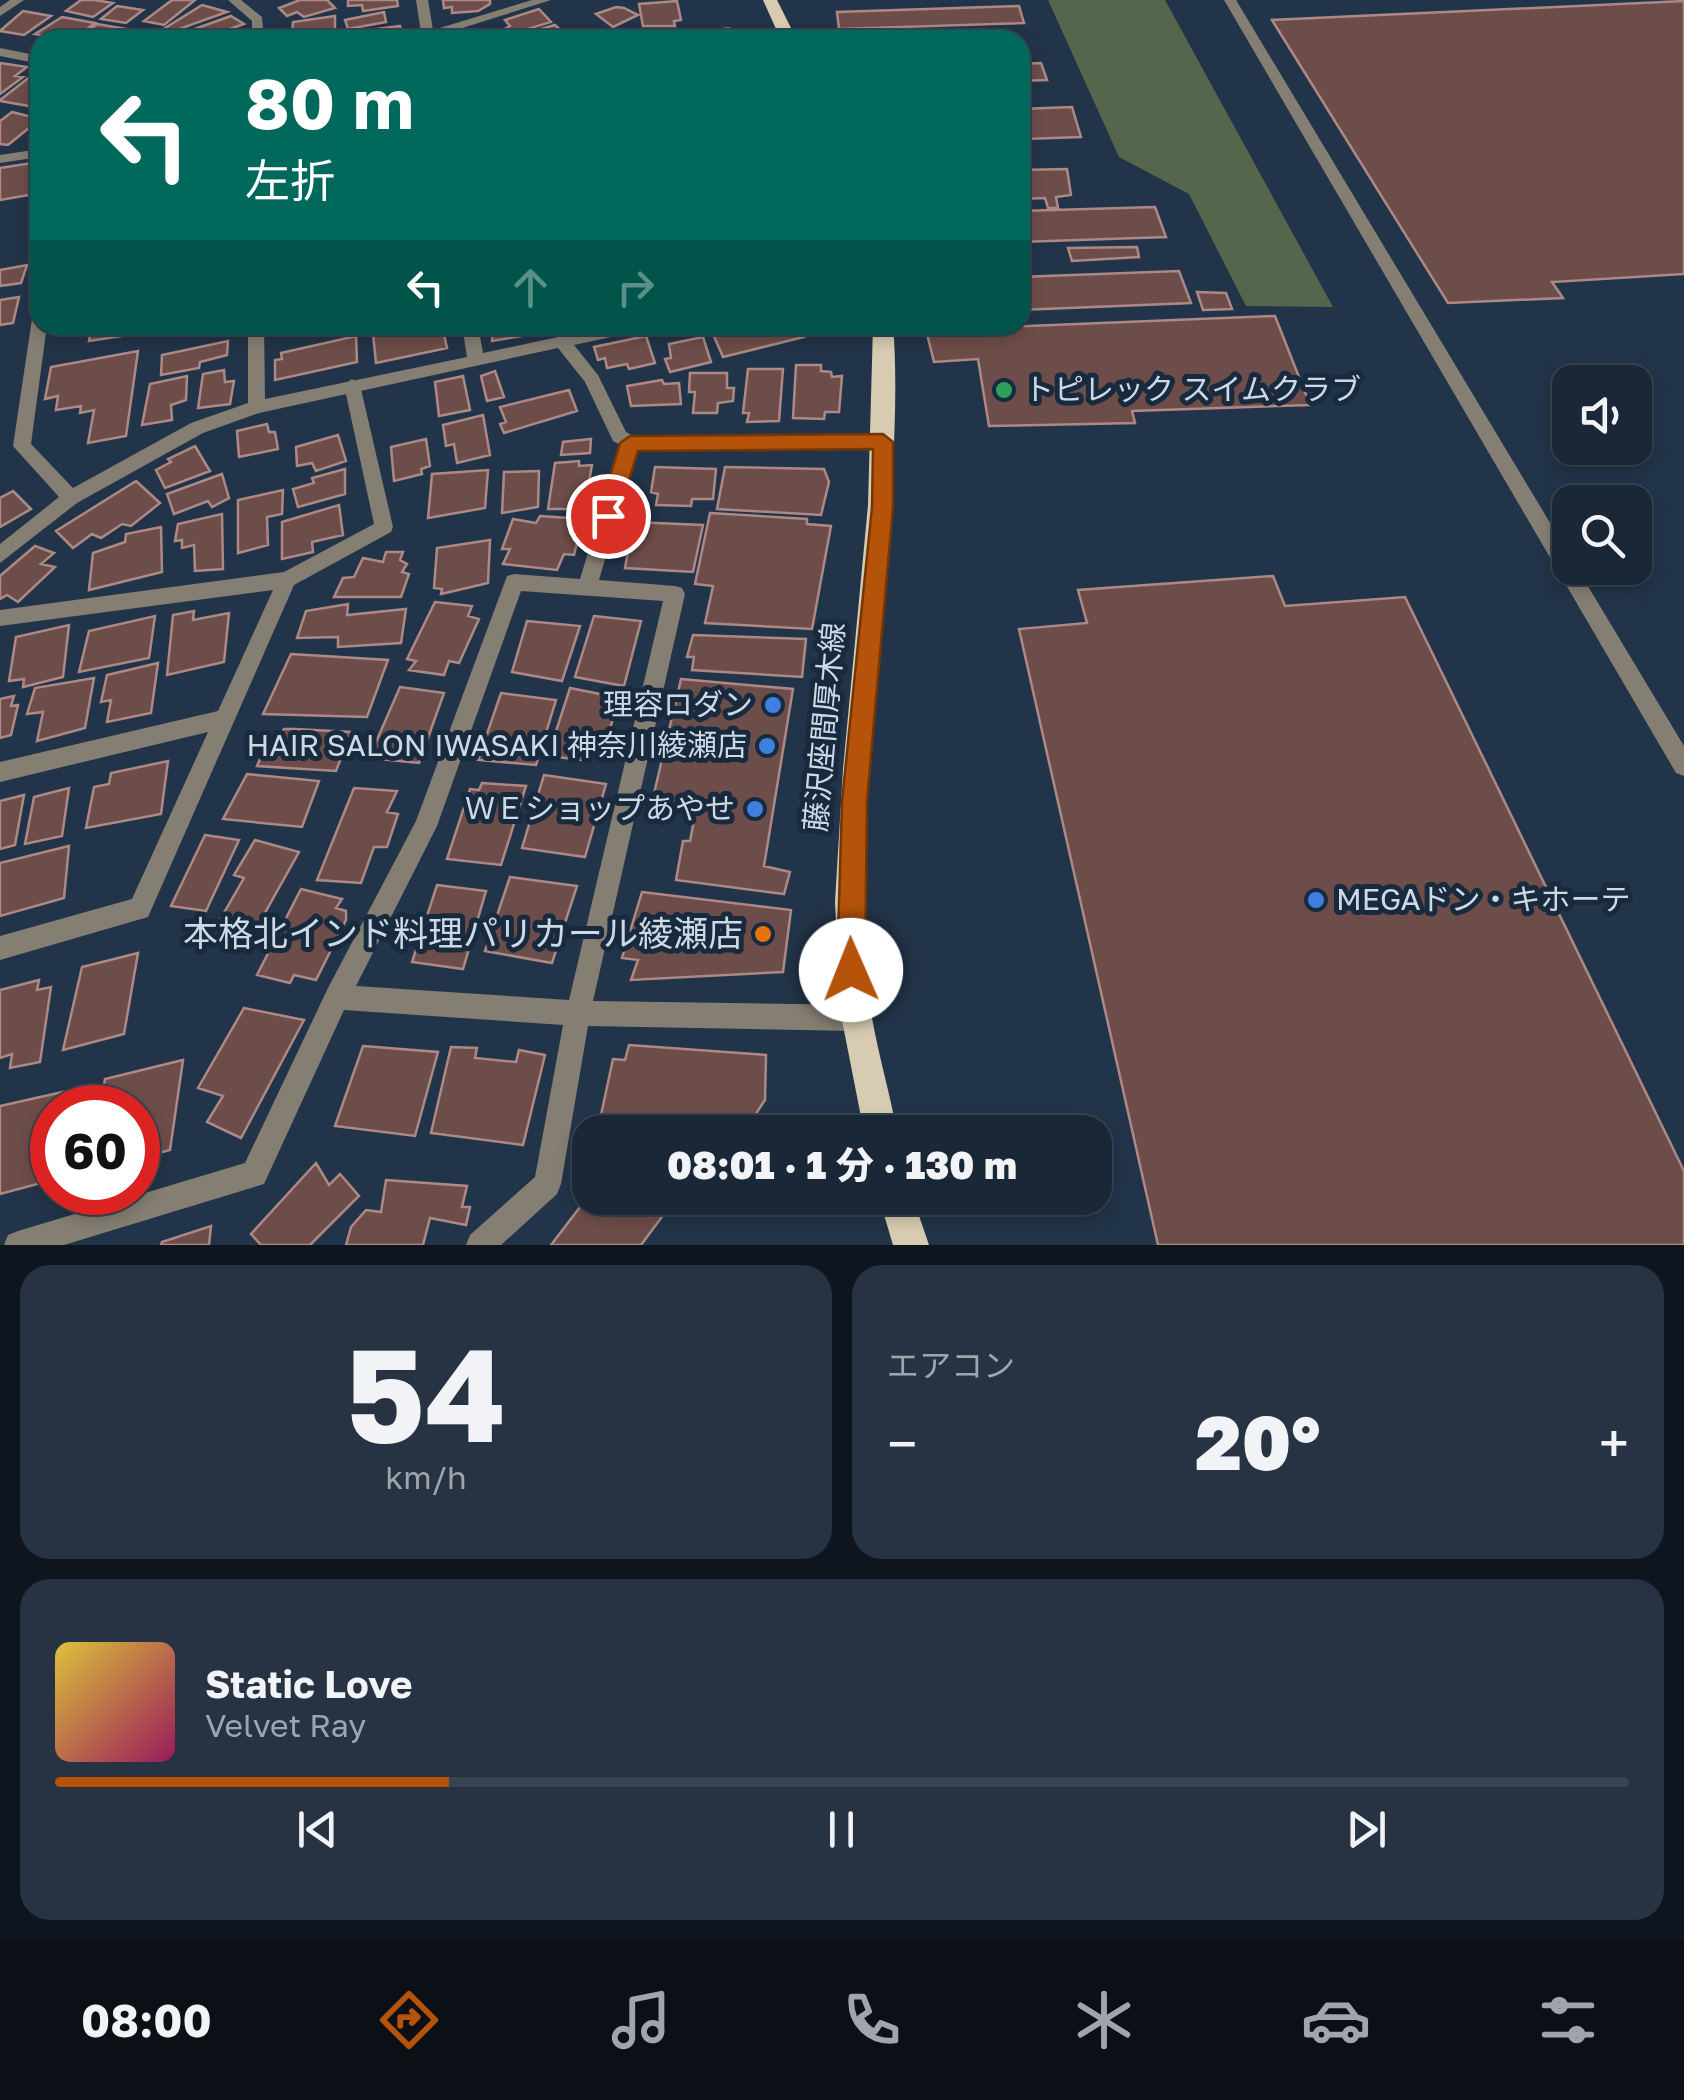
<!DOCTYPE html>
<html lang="ja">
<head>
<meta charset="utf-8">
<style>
  body { margin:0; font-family:"Golos Text","Noto Sans JP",sans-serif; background:#273342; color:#f1f3f6; height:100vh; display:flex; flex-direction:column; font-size:38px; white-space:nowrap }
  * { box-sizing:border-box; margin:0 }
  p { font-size:32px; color:#9fa5ad }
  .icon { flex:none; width:55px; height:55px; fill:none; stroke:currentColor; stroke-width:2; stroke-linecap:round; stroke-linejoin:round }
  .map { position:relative; height:1245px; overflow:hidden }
  .drawer { display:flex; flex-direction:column; gap:20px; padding:20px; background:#0e151e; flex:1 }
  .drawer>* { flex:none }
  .banner { position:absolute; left:30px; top:30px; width:1000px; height:305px; border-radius:30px; box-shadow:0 5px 15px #0003,0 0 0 2px #384452; background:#00695c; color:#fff; overflow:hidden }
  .tools { position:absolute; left:1552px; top:365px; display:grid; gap:20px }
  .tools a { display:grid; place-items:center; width:100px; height:100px; border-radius:20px; background:#1a2737; box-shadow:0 5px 15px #0003,0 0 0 2px #384452; font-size:50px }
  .speed { position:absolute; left:30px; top:1085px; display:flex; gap:20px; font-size:50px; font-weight:700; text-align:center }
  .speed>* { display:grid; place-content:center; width:130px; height:130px; border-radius:50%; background:#1a2737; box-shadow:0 5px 15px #0003,0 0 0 2px #384452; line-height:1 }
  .speed .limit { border:15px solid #d22; background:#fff; color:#111 }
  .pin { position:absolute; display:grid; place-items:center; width:85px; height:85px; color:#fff; margin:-42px; border:5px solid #fff; border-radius:50%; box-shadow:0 2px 10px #0007 }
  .me { position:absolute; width:110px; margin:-55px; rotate:359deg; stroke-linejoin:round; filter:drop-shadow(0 0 8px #0008) }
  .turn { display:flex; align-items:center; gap:35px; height:210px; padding:0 50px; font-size:45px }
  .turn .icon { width:130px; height:130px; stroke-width:2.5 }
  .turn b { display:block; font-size:70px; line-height:85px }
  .lanes { display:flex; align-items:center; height:95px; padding:0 50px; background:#0003; justify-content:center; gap:50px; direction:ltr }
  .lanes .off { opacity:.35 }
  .big { font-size:75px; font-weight:800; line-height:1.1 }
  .drawer .tile { flex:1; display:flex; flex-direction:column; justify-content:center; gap:15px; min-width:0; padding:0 35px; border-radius:30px; background:#273342 }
  .drawer .dial { align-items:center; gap:0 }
  .dial b { font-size:130px; line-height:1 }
  .song { display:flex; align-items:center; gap:30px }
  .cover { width:120px; height:120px; border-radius:15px; background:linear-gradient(135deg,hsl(50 70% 55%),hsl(330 70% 35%)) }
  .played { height:10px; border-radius:5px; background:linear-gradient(90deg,#b45309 25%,#384452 25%) }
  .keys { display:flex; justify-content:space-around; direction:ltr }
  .heat { display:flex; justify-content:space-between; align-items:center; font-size:55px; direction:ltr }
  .drawer .tiles { flex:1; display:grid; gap:20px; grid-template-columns:1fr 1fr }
  .tile:last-child { grid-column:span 2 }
  .trip { position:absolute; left:572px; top:1115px; width:540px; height:100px; border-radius:30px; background:#1a2737; box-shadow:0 5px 15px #0003,0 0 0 2px #384452; font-weight:800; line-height:100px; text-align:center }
  .menu { display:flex; height:160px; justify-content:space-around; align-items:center; background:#0a1016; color:#9fa5ad }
  .menu .icon { width:70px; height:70px }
  .menu .selected { color:#b45309 }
  .menu b { font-size:45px; color:#f1f3f6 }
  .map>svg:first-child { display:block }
  .forest { fill:#56664c }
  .building { fill:#6d4d49; stroke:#ac8984; stroke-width:2.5 }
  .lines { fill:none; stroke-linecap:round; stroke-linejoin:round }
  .lane { fill:#857f73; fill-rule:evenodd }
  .street { fill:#857f73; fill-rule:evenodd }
  .primary { fill:#d7ccb1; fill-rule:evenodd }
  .route { fill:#b45309; stroke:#753606; stroke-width:2.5 }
  .leisure-dot { fill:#2e9e5b; stroke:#182a3e; stroke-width:4 }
  .shop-dot { fill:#3f7fe0; stroke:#182a3e; stroke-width:4 }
  .food-dot { fill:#e8710a; stroke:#182a3e; stroke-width:4 }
  .labels { text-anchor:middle; stroke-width:10; stroke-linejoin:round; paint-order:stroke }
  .poi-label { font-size:30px; fill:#ced9e6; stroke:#182a3e; text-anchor:end }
  .street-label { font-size:30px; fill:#ced9e6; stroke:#182a3e }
  .near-poi-label { font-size:35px; fill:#ced9e6; stroke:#182a3e; text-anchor:end }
</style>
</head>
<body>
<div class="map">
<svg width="1684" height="1245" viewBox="0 0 1684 1245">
  <rect width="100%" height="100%" fill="#223449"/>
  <path class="forest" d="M1048 0H1165L1333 307 1246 306 1189 194 1119 157Z"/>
  <path class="building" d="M81 0H94L113 3 93 17 66 11Z
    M172 0H195L164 25 144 21Z
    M300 0H327L335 8 304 17 297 12 287 16 279 8Z
    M348 0H397L398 6 363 11 362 5 348 6Z
    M443 0H490V4L478 11 452 13V7L444 8Z
    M677 1 681 20 674 21 675 26H643L639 4Z
    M1684 1V274L1552 282 1563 298 1448 303 1272 20Z
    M202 5 227 12 171 32 162 30Z
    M117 6 143 10 126 23 101 19Z
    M1019 6 1024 23 839 29 837 12Z
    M616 7 624 8 638 15 613 27 596 14Z
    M539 9 551 22 508 35 503 30 510 26 505 20Z
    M23 11 51 16 24 35 0 31Z
    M384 12 386 22 348 29 345 20Z
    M231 16 244 24 199 40 189 31Z
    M335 16V29L292 35 293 22Z
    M62 17 95 23 72 40 35 34Z
    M97 24 126 29 108 40H76Z
    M555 25 568 37 509 38Z
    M400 26 402 36 354 40V32Z
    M133 29 154 32 151 34 158 39 119 40Z
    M0 63 27 67 15 76 23 77 0 94Z
    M1041 63 1047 80 1020 81V64Z
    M40 69V108L0 101V100Z
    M1072 107 1081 137 1025 139 1020 109Z
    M12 112 40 119 8 145 0 144V121Z
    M38 162 29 195 0 200V168Z
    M1067 169 1071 195 1056 197 1058 208H1048L1045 198 1020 199V170Z
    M1155 207 1166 237 1020 242V211Z
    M1137 247 1139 257 1072 261 1068 248Z
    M27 265 21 283 0 286V270Z
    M1179 271 1191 303 1020 310V277Z
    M1197 292 1226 293 1232 309 1203 310Z
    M19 297 13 323 0 325V300Z
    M1275 316 1310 405 1132 411 1135 423 989 426 978 359 934 362 926 330Z
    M92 325H143L142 333 89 341Z
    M416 325H442L447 348 376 363 373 334Z
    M493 325H544L546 332 492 341Z
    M709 325H798L804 337 723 357Z
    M356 336 357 362 275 380V360L282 359 281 353Z
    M646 336 655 363 629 369 627 364 607 368 605 358 598 360 594 347Z
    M703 337 711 362 670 372 665 359 671 358 669 344Z
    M228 341 227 355 200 362 199 368 161 375 162 355Z
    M138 351 126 436 88 443 94 410 80 413 81 406 56 410 58 396 45 399 51 367Z
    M796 365H821V371L831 372 832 377 842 376 839 412H825L824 419 793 418Z
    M748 369H783L779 421 747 422 749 413H743Z
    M224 370 225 382 234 381 230 404 198 408 203 374Z
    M495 371 504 397 487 401 481 376Z
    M690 373H727V388H734L733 401 718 403 717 413H693L695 392H689Z
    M187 376 186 400 171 405 172 420 142 425 150 384Z
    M463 376 470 410 439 416 435 382Z
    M662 380 664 384 679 383 681 404 631 406 627 386Z
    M569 390 577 411 504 433 500 424 506 422 500 407Z
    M483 415 490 455 457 463 454 444 446 446 443 425Z
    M267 424 269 432H275L278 449 239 457 237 431Z
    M338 435 346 461 316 471 312 463 297 466 296 447Z
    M426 439 430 466 421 469 422 474 394 481 391 447Z
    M591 439 590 453 561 455 563 442Z
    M195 446 210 471 165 488 156 470 171 462 168 459Z
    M579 461V466L592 465 584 509H548L555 463Z
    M655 467 716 469 713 499H692L691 506 656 505 658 494 651 492Z
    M725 467 824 469 829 482 821 515 717 509Z
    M345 469V494L298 507 293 489 314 483 312 478Z
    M488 470 485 508 428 518 432 474Z
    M539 471 538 507 502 513 504 472Z
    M222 474 229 498 212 507 208 501 174 514 167 494Z
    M136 481 160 503 131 526 122 524 101 538 92 534 73 548 56 531Z
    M283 490 282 514 267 517 268 545 238 553V500Z
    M13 491 31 509 0 527V498Z
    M339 505 343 535 312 542 313 552 282 559V522Z
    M710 513 807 519V524L831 526 812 629 705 623 713 586 695 584Z
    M222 514 223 569 195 571 194 545 182 548V540L175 541 178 524Z
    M540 516 583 519 574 555 564 554 557 570 503 564 510 549H502L513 519 536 523Z
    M633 522 703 525 693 572 625 568Z
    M161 527 162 572 89 590 93 553 125 542 126 534Z
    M490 540 488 583 441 594 442 589 434 588 437 548Z
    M35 546 54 553 41 564 55 567 18 602 7 595 0 599V576Z
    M386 552H403L400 560 407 564 402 572 409 574 401 597H334L343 578 354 577 363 558 383 562Z
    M1273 576 1285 606 1405 597 1684 1171V1245H1158L1019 629 1087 623 1078 590Z
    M435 602 472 606 468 616 479 619 459 663 449 661 444 675 409 670 416 661 407 659Z
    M348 604 347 615 406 609 401 643 338 647V637L297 638 306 611Z
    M194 611 193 620 229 613 224 662 167 675 173 615Z
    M155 616 149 658 79 672 89 631Z
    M594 616 641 621 624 686 575 677Z
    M527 621 580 626 562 681 512 672Z
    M69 625 63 677 23 687 24 679 9 681 16 637Z
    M693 635 806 639 802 677 692 670 694 657H687Z
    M291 654 388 660 367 717 263 714Z
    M158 663 151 713 107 722 111 700 101 702 107 675Z
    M94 678 85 728 37 741 43 712 27 714 35 688Z
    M681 679 793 689 764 866 790 872 784 894 676 880 683 841H690L696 810 652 802Z
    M400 687 444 693 419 763 369 758Z
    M570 688 620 698 601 756 586 751 581 760 548 756Z
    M501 693 556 700 536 765 478 760Z
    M14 696 11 706 18 705 11 735 0 738V699Z
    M284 729H295L351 732 336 771 257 766 268 741 274 743Z
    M168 761 161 814 86 828 94 787 109 784 111 773Z
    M247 774 319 781 302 827 223 819Z
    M544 775 606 784 585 857 522 848Z
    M482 783 526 786 501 865 447 859 470 789 479 790Z
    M69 788 62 836 25 844 34 797Z
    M354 788 397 791 387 812 398 814 387 847H374L361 883 317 880Z
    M24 795 15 845 0 849V801Z
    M205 835 239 840 206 911 171 906Z
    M255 840 299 852 257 927 221 918 244 878 234 875Z
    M69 846 64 898 0 916V863Z
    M510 877 577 886 552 963 485 951Z
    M437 885 486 891 463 969 412 962Z
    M301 889 342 899 336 908 346 911V920L316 980 294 975 290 983 257 975Z
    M642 892 791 910 783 972 631 980 638 960 622 958Z
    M138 953 124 1034 63 1050 82 967Z
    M39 980 37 990 51 987 40 1062 10 1068 12 1054 0 1058V990Z
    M244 1008 304 1020 241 1138 207 1122 223 1096 198 1088Z
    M629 1045 766 1055 765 1100 744 1132H620L598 1129 613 1059 625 1060Z
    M363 1046 438 1052 415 1136 335 1126Z
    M451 1047 477 1048 475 1058 516 1062 519 1050 545 1055 523 1145 431 1133Z
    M183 1060 170 1150 139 1158 138 1164V1108H100L105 1079Z
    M94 1085 90 1108H52V1180L0 1194V1106Z
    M316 1163 329 1185 340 1174 359 1196 310 1245H261L251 1234Z
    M386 1180 467 1186 462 1207H470L466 1225 430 1218 423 1245H346L351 1227 366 1210 381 1212Z
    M590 1194V1198H661L670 1206 641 1245H551Z
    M211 1226 209 1245H161L162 1242Z"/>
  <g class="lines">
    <path class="lane" d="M1224 0H1236L1570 556V568H1577L1684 746V776L1676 773Z
      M352 379 360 385 393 527 391 532 294 585 148 917 0 960V936L132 899 208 732 0 782V762L218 711 273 590 0 626V610L284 572 374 524 344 385Z
      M630 436 639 443 599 580 675 586 682 588 685 594 593 1001 855 1005 864 1009 868 1018 864 1027 855 1031 588 1026 561 1184 557 1194 501 1245H466L470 1235 535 1177 563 1025 344 1010 264 1184 64 1245H4L8 1235 18 1231 245 1163 328 988 416 821 507 576 514 574 580 579 621 443ZM521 591 663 601 569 1000 356 986 437 826Z"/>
    <path class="street" d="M10 0H24L0 16V7Z
      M228 0H241L262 17 264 40H252V21Z
      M416 0H428L433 30 532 0H551L434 37V40H422Z
      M728 27 743 31 748 40H736L728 35 661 40 667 36Z
      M0 48 40 56V64L0 56Z
      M40 149V157L0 163V155Z
      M40 314V325H47L31 444 73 488 191 423 248 403V325H264L265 399 467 357 462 325H478L483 353 614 325H647L639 331 574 345 598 375 626 432 633 436 883 435 892 442 883 449 630 450 613 441 585 382 558 348 259 413 203 433 77 503 0 563V544L59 497 13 446 32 319Z"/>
    <path class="primary" d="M763 0H777L797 40H781Z
      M873 325H893C897 373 895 421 893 469 886 636 857 802 866 969 869 1025 887 1078 897 1132H864L840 1010 835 902 843 769 868 505Z
      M879 1198H913L929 1245H893Z"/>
  </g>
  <path class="route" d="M883 434 893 442V507L867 801 865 970 861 980 851 984 841 980 837 970 842 801 872 507 873 449 638 451 616 521 608 524 598 516 620 443 630 436Z"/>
  <circle class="leisure-dot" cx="1004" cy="390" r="10"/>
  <g class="shop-dot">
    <circle cx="773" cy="705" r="10"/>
    <circle cx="767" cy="746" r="10"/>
    <circle cx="755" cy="809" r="10"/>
    <circle cx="1316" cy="900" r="10"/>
  </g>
  <circle class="food-dot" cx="763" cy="934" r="10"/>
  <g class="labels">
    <g class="poi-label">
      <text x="1024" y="400" text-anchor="start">トピレック スイムクラブ</text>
      <text x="753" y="715">理容ロダン</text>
      <text x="747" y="756">HAIR SALON IWASAKI 神奈川綾瀬店</text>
      <text x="735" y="819">ＷＥショップあやせ</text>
      <text x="1336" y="910" text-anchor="start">MEGAドン・キホーテ</text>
    </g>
    <g class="street-label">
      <text transform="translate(825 727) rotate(-85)" y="10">藤沢座間厚木線</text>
    </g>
    <g class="near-poi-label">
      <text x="743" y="946">本格北インド料理パリカール綾瀬店</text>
    </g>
  </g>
</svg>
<div class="tools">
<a><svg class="icon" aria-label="sound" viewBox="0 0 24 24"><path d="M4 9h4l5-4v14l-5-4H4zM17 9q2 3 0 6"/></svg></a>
<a><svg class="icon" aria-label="search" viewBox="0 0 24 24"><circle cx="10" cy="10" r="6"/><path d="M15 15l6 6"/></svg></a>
</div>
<div class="speed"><div class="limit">60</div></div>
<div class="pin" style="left:608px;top:516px;background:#d93025"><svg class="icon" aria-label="arrive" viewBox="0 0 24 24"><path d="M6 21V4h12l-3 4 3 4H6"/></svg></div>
<svg class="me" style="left:851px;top:970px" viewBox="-20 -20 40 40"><circle r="19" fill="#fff"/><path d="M0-13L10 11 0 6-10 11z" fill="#b45309"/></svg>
<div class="trip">08:01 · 1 分 · 130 m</div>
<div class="banner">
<div class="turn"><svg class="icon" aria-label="left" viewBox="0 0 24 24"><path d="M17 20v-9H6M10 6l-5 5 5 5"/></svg><div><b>80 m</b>左折</div></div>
<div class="lanes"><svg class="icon" aria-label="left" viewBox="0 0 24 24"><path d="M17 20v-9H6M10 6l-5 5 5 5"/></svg><svg class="icon off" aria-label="ahead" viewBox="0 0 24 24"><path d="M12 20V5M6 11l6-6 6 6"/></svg><svg class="icon off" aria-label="right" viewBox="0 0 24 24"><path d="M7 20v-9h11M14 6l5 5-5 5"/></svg></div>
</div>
</div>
<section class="drawer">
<div class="tiles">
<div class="tile dial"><b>54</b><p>km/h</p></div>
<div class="tile"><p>エアコン</p>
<div class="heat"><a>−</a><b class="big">20°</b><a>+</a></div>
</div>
<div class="tile">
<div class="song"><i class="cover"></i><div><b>Static Love</b><p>Velvet Ray</p></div></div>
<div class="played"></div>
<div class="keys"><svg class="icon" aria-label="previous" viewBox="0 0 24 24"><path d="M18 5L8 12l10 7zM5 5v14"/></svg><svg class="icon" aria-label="pause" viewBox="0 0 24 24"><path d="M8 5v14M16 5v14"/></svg><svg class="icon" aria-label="next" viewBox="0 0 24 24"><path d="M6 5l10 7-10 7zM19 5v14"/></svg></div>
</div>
</div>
</section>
<nav class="menu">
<b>08:00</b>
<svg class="icon selected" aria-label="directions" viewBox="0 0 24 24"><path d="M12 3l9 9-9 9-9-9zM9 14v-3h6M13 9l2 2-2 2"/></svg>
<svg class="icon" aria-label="music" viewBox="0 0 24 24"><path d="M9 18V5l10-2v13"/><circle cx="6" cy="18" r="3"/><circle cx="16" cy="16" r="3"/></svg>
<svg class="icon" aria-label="phone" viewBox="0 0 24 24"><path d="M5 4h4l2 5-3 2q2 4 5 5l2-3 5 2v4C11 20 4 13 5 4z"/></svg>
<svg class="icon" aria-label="climate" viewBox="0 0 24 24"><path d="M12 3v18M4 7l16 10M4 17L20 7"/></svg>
<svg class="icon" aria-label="car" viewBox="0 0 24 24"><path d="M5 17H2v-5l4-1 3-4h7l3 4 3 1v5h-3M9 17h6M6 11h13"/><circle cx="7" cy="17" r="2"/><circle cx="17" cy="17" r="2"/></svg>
<svg class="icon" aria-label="filters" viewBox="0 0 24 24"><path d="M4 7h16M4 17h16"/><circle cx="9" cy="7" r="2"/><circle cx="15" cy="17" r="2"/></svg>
</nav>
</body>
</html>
